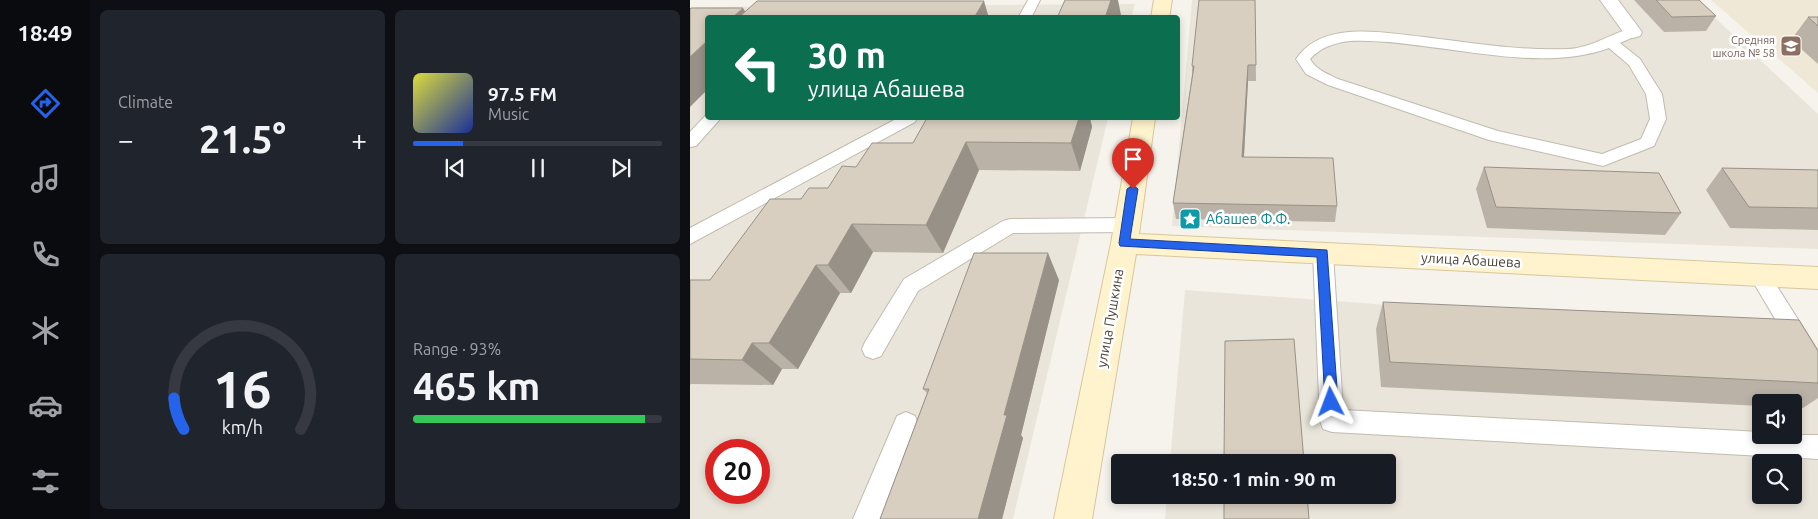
<!DOCTYPE html>
<html lang="en">
<head>
<meta charset="utf-8">
<style>
  body { margin:0; font-family:Ubuntu,sans-serif; background:#20242c; color:#f1f3f6; height:100vh; display:flex; flex-direction:column; font-size:19px; white-space:nowrap }
  * { box-sizing:border-box; margin:0 }
  p { font-size:16px; color:#9ea1a6 }
  .icon { flex:none; width:28px; height:28px; fill:none; stroke:currentColor; stroke-width:2; stroke-linecap:round; stroke-linejoin:round }
  .map { position:relative; flex:1; overflow:hidden }
  .details { display:flex; flex-direction:column; gap:10px; padding:10px; background:#0d0f14; width:600px }
  .details>* { flex:none }
  .guide { position:absolute; left:15px; top:15px; width:475px; height:105px; border-radius:5px; box-shadow:0 2px 8px #0003; background:#0b6e4f; color:#fff; overflow:hidden }
  .buttons { position:absolute; left:1062px; top:394px; display:grid; gap:10px }
  .buttons a { display:grid; place-items:center; width:50px; height:50px; border-radius:5px; background:#171b24; box-shadow:0 2px 8px #0003; font-size:25px }
  .speed { position:absolute; left:15px; top:439px; display:flex; gap:10px; font-size:25px; font-weight:700; text-align:center }
  .speed>* { display:grid; place-content:center; width:65px; height:65px; border-radius:50%; background:#171b24; box-shadow:0 2px 8px #0003; line-height:1 }
  .speed .limit { border:8px solid #d22; background:#fff; color:#111 }
  .pin { position:absolute; display:grid; place-items:center; width:42px; height:42px; color:#fff; margin:-51px -21px; border-radius:50% 50% 50% 0; rotate:-45deg; box-shadow:0 0 5px #0007 }
  .pin .icon { rotate:45deg }
  .me { position:absolute; width:55px; margin:-28px; rotate:357deg; stroke-linejoin:round; filter:drop-shadow(0 0 4px #0008) }
  .turn { display:flex; align-items:center; gap:18px; height:105px; padding:0 20px; font-size:22px }
  .turn .icon { width:65px; height:65px; stroke-width:2.5 }
  .turn b { display:block; font-size:35px; line-height:42px }
  .big { font-size:38px; font-weight:700; line-height:1.1 }
  .details .tile { flex:1; display:flex; flex-direction:column; justify-content:center; gap:8px; min-width:0; padding:0 18px; border-radius:8px; background:#20242c }
  .details .dial { align-items:center; gap:0 }
  .dial svg { height:130px; overflow:visible; fill:none; stroke:#363941; stroke-width:7; stroke-linecap:round; text-anchor:middle }
  .dial text { fill:#f1f3f6; stroke:none }
  .song { display:flex; align-items:center; gap:15px }
  .cover { width:60px; height:60px; border-radius:8px; background:linear-gradient(135deg,hsl(60 70% 55%),hsl(230 70% 35%)) }
  .played { height:5px; border-radius:2px; background:linear-gradient(90deg,#2563eb 20%,#363941 20%) }
  .keys { display:flex; justify-content:space-around; direction:ltr }
  .heat { display:flex; justify-content:space-between; align-items:center; font-size:28px; direction:ltr }
  .charge { height:8px; border-radius:4px; background:linear-gradient(90deg,#34c759 93%,#363941 0) }
  .details .tiles { flex:1; display:grid; gap:10px; grid-template-columns:repeat(2,1fr) }
  .trip { position:absolute; left:421px; top:454px; width:285px; height:50px; border-radius:5px; background:#171b24; box-shadow:0 2px 8px #0003; font-weight:700; line-height:50px; text-align:center }
  main { display:flex; flex:1; min-height:0 }
  .menu { display:flex; flex-direction:column; width:90px; justify-content:space-around; align-items:center; background:#090b0e; color:#9ea1a6 }
  .menu .icon { width:35px; height:35px }
  .menu .current { color:#2563eb }
  .menu b { font-size:22px; color:#f1f3f6 }
  .map>svg:first-child { display:block }
  .residential { fill:#eae5da; fill-rule:evenodd }
  .education { fill:#efe8d6 }
  .lines { fill:none; stroke-linecap:round; stroke-linejoin:round }
  .lane-casing { stroke:#c2bbae; stroke-width:2 }
  .street-casing { stroke:#c2bbae; stroke-width:2 }
  .secondary-casing { stroke:#d6c79b; stroke-width:2 }
  .lane { fill:#fff; fill-rule:evenodd }
  .street { fill:#fff; fill-rule:evenodd }
  .secondary { fill:#fff3cd; fill-rule:evenodd }
  .wall { fill:#bab2a6 }
  .shaded-wall { fill:#979187 }
  .building { fill:#d8cfc1; stroke:#979187 }
  .route { fill:#2563eb; stroke:#184099 }
  .labels { text-anchor:middle; stroke-width:5; stroke-linejoin:round; paint-order:stroke }
  .far-education-label { font-size:11px; fill:#785e54; stroke:#fff; text-anchor:end }
  .culture-label { font-size:14px; fill:#0d838f; stroke:#fff; text-anchor:start }
  .street-label { font-size:14px; fill:#4b4439; stroke:#fff }
</style>
</head>
<body>
<main>
<nav class="menu">
<b>18:49</b>
<svg class="icon current" aria-label="directions" viewBox="0 0 24 24"><path d="M12 3l9 9-9 9-9-9zM9 14v-3h6M13 9l2 2-2 2"/></svg>
<svg class="icon" aria-label="music" viewBox="0 0 24 24"><path d="M9 18V5l10-2v13"/><circle cx="6" cy="18" r="3"/><circle cx="16" cy="16" r="3"/></svg>
<svg class="icon" aria-label="phone" viewBox="0 0 24 24"><path d="M5 4h4l2 5-3 2q2 4 5 5l2-3 5 2v4C11 20 4 13 5 4z"/></svg>
<svg class="icon" aria-label="climate" viewBox="0 0 24 24"><path d="M12 3v18M4 7l16 10M4 17L20 7"/></svg>
<svg class="icon" aria-label="car" viewBox="0 0 24 24"><path d="M5 17H2v-5l4-1 3-4h7l3 4 3 1v5h-3M9 17h6M6 11h13"/><circle cx="7" cy="17" r="2"/><circle cx="17" cy="17" r="2"/></svg>
<svg class="icon" aria-label="filters" viewBox="0 0 24 24"><path d="M4 7h16M4 17h16"/><circle cx="9" cy="7" r="2"/><circle cx="15" cy="17" r="2"/></svg>
</nav>
<section class="details">
<div class="tiles">
<div class="tile"><p>Climate</p>
<div class="heat"><a>−</a><b class="big">21.5°</b><a>+</a></div>
</div>
<div class="tile">
<div class="song"><i class="cover"></i><div><b>97.5 FM</b><p>Music</p></div></div>
<div class="played"></div>
<div class="keys"><svg class="icon" aria-label="previous" viewBox="0 0 24 24"><path d="M18 5L8 12l10 7zM5 5v14"/></svg><svg class="icon" aria-label="pause" viewBox="0 0 24 24"><path d="M8 5v14M16 5v14"/></svg><svg class="icon" aria-label="next" viewBox="0 0 24 24"><path d="M6 5l10 7-10 7zM19 5v14"/></svg></div>
</div>
<div class="tile dial"><svg viewBox="0 0 100 80">
<path d="M14 69A42 42 0 1 1 86 69"/>
<path d="M14 69A42 42 0 0 1 8 50" stroke="#2563eb"/>
<text x="50" y="56" font-size="32" font-weight="700">16</text>
<text x="50" y="72" font-size="11">km/h</text>
</svg></div>
<div class="tile"><p>Range · 93%</p><b class="big">465 km</b><div class="charge"></div></div>
</div>
</section>
<div class="map">
<svg width="1128" height="519" viewBox="0 0 1128 519">
  <rect width="100%" height="100%" fill="#f6f3ec"/>
  <path class="residential" d="M502 0H1006L1128 114V249L482 226Z
    M445 4 441 18H18V118H418L323 519H0V12L6 7ZM26 450H69V492H26Z
    M495 290 1107 335 1128 375V519H475L477 495H698V462H480ZM1071 402H1104V435H1071ZM1071 462H1104V495H1071Z"/>
  <path class="education" d="M1021 0H1128V93Z"/>
  <g class="lines">
    <g class="lane-casing">
      <path id="lane" d="M338 0H350L341 18H328Z
        M943 28 950 32 948 35 930 43 950 59 972 94 976 119 964 146 913 166 799 140 638 85 616 74 606 59C617 43 632 36 651 33 678 29 707 34 734 37 782 43 830 51 878 49 902 48 921 33 943 28ZM660 41C739 38 844 76 919 48L939 65 956 94 960 119 951 139 912 154 808 131 648 79C638 74 626 70 620 59 631 47 644 43 660 41Z
        M17 114 18 118H31L6 146 0 147V132Z
        M208 118H227L225 122 0 244V228Z
        M437 218 444 220 447 225 444 230 437 232 323 233 228 291 191 356 183 359 175 356 172 349 175 342 214 279 313 221 320 219Z
        M633 245 640 248 643 253 653 410 1071 432V435H1128V459L642 432 633 429 630 421 623 253 626 248Z
        M1069 267 1076 269 1128 351V381L1120 378 1059 275 1062 269Z
        M216 412 225 416 228 424 191 519H163L207 416Z"/>
    </g>
    <g class="street-casing">
      <path id="street" d="M910 0H928L952 32 950 36 943 38 936 36Z"/>
    </g>
    <g class="secondary-casing">
      <path id="secondary" d="M464 0H482L479 18H461Z
        M443 118H465L449 234 1128 267V289L446 254 402 519H364L421 243Z"/>
    </g>
    <use href="#lane" class="lane"/>
    <use href="#street" class="street"/>
    <use href="#secondary" class="secondary"/>
  </g>
  <path class="wall" d="M565 0 566 81H558L554 157 647 206 645 222 486 219 483 203 502 75V66Z
    M944 0H1009L1026 16 1016 31 974 32Z
    M1118 17H1128V64L1101 40Z
    M237 118H400L402 127 390 171 289 170 253 253 183 252 161 293H150L108 369H92L83 385 1 384 0 385V280H20L111 199 138 188 166 167 223 143Z
    M794 167 991 213 975 235 797 228 786 189Z
    M1032 168 1128 170V230L1040 228 1016 190Z
    M369 280 331 435 333 438 312 519H190L237 393 233 389Z
    M693 302 1128 351V398L1113 408 1104 407V402H1071V406L691 387 686 329Z"/>
  <path class="shaded-wall" d="M421 0H428L431 15 430 18H415Z
    M294 1 299 18H284Z
    M53 8 59 18H42Z
    M18 40V89L0 107V57Z
    M558 65V81L553 173 552 157Z
    M389 118H400L402 127 390 171 381 143Z
    M276 142 289 170 253 253 236 225Z
    M162 224 183 252 161 293 138 265Z
    M358 253 369 280 331 435 333 438 312 519H288L314 415Z
    M126 265 150 293 108 369 79 343Z
    M62 343 92 369 83 385 52 360Z"/>
  <path class="building" d="M375 0H421L415 18H367Z
    M509 0H565L566 65H558L552 157 643 158 647 206 483 203 504 66H502Z
    M966 0H1009L1026 16 982 17Z
    M67 1H294L284 18H48Z
    M1 8H53L42 18H18V40L0 57V9Z
    M1118 17H1128V26Z
    M237 118H389L381 143 276 142 236 225 162 224 138 265H126L79 343H62L52 360 0 359V280H20L80 199H111L119 188H138L152 166 166 167 182 143H223Z
    M794 167 969 173 991 213 806 207Z
    M1032 168 1128 170V208L1059 207Z
    M284 253H358L314 415H317L288 519H190L239 389H233Z
    M693 302 1109 320 1128 351V383L700 362Z
    M604 339 614 462H534L535 341Z
    M534 495H617L619 519H534Z"/>
  <path class="route" d="M443 185 448 189 440 239 637 250 648 402 646 407 641 409 637 407 635 402 627 257 430 246 429 243 437 189Z"/>
  <defs>
    <g id="school-square" transform="scale(1.125)"><rect x="-9" y="-9" width="18" height="18" rx="4" fill="#8d6e63" stroke="#fff"/><path d="M0-5L7-2L0 1L-7-2ZM-4 1L0 2.5L4 1V4Q0 6-4 4Z" fill="#fff"/></g>
    <g id="sight-square" transform="scale(1.125)"><rect x="-9" y="-9" width="18" height="18" rx="4" fill="#0f9aa8" stroke="#fff"/><path d="M0-6L1.8-2.2L6-1.7L2.9 1.2L3.7 5.4L0 3.3L-3.7 5.4L-2.9 1.2L-6-1.7L-1.8-2.2Z" fill="#fff"/></g>
  </defs>
  <g fill-rule="evenodd">
    <use href="#school-square" x="1101" y="46"/>
    <use href="#sight-square" x="500" y="219"/>
  </g>
  <g class="labels">
    <g class="far-education-label">
      <text x="1085" y="44">Средняя<tspan x="1085" dy="13">школа № 58</tspan></text>
    </g>
    <g class="culture-label">
      <text x="516" y="224">Абашев Ф.Ф.</text>
    </g>
    <g class="street-label">
      <text transform="translate(781 260) rotate(3)" y="5">улица Абашева</text>
      <text transform="translate(420 318) rotate(-80)" y="5">улица Пушкина</text>
    </g>
  </g>
</svg>
<div class="buttons">
<a><svg class="icon" aria-label="sound" viewBox="0 0 24 24"><path d="M4 9h4l5-4v14l-5-4H4zM17 9q2 3 0 6"/></svg></a>
<a><svg class="icon" aria-label="search" viewBox="0 0 24 24"><circle cx="10" cy="10" r="6"/><path d="M15 15l6 6"/></svg></a>
</div>
<div class="speed"><div class="limit">20</div></div>
<div class="pin" style="left:443px;top:189px;background:#d93025"><svg class="icon" aria-label="arrive" viewBox="0 0 24 24"><path d="M6 21V4h12l-3 4 3 4H6"/></svg></div>
<svg class="me" style="left:641px;top:402px" viewBox="-20 -20 40 40"><path d="M0-17L14 15 0 8-14 15z" fill="#2563eb" stroke="#fff" stroke-width="4"/></svg>
<div class="trip">18:50 · 1 min · 90 m</div>
<div class="guide">
<div class="turn"><svg class="icon" aria-label="left" viewBox="0 0 24 24"><path d="M17 20v-9H6M10 6l-5 5 5 5"/></svg><div><b>30 m</b>улица Абашева</div></div>
</div>
</div>
</main>
</body>
</html>
